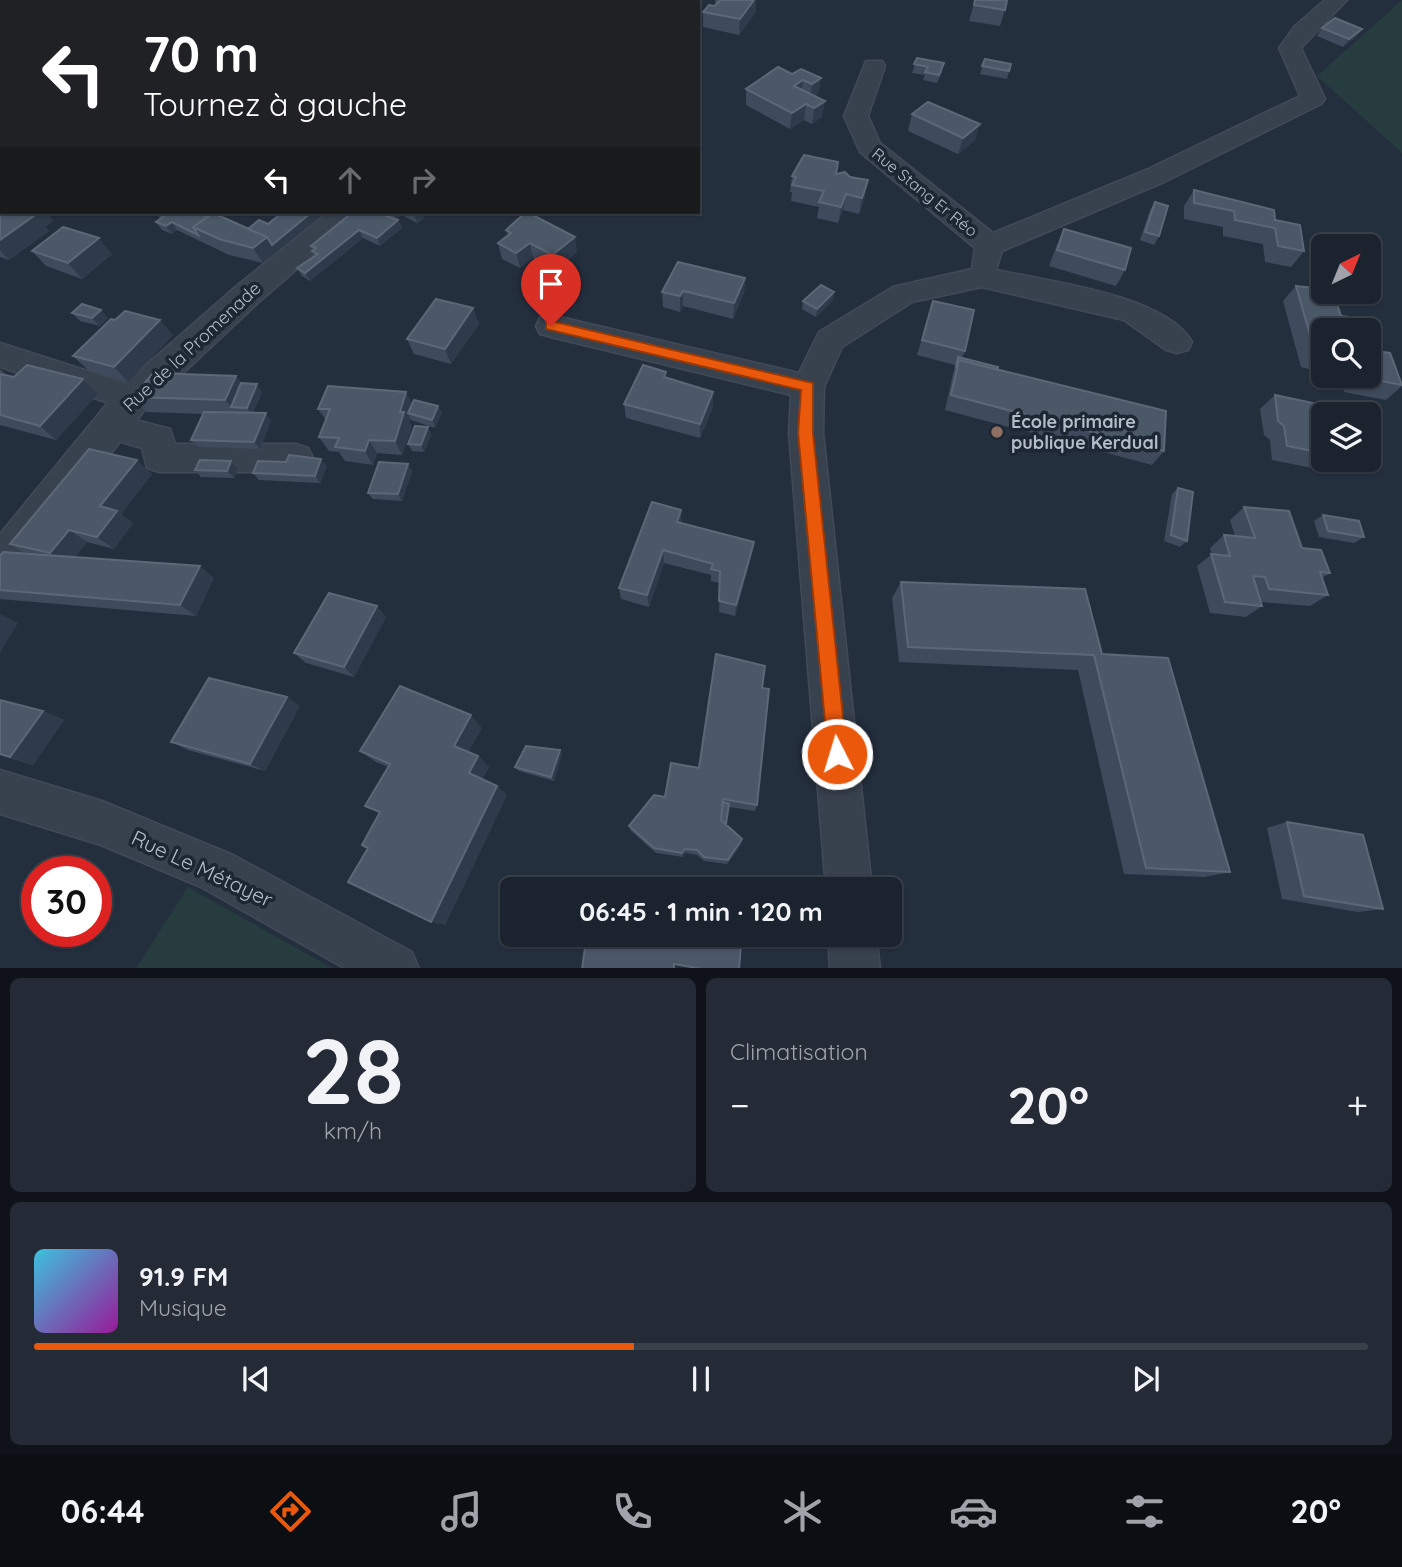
<!DOCTYPE html>
<html lang="fr">
<head>
<meta charset="utf-8">
<style>
  body { margin:0; font-family:Quicksand,sans-serif; background:#242b36; color:#f1f3f6; height:100vh; display:flex; flex-direction:column; font-size:26px; white-space:nowrap }
  * { box-sizing:border-box; margin:0 }
  p { font-size:23px; color:#a0a4aa }
  .icon { flex:none; width:38px; height:38px; fill:none; stroke:currentColor; stroke-width:2; stroke-linecap:round; stroke-linejoin:round }
  .map { position:relative; height:968px; overflow:hidden }
  .details { display:flex; flex-direction:column; gap:10px; padding:10px; background:#0f1319; flex:1 }
  .details>* { flex:none }
  .banner { position:absolute; left:0px; top:0px; width:700px; height:214px; box-shadow:0 2px 5px #0004,0 0 0 2px #39404a; background:#202124; color:#fff; overflow:hidden }
  .needle { width:46px; rotate:43deg }
  .controls { position:absolute; left:1311px; top:234px; display:grid; gap:14px }
  .controls a { display:grid; place-items:center; width:70px; height:70px; border-radius:10px; background:#1b232e; box-shadow:0 2px 5px #0004,0 0 0 2px #39404a; font-size:35px }
  .speed { position:absolute; left:21px; top:856px; display:flex; gap:14px; font-size:35px; font-weight:700; text-align:center }
  .speed>* { display:grid; place-content:center; width:91px; height:91px; border-radius:50%; background:#1b232e; box-shadow:0 2px 5px #0004,0 0 0 2px #39404a; line-height:1 }
  .speed .limit { border:10px solid #d22; background:#fff; color:#111 }
  .pin { position:absolute; display:grid; place-items:center; width:60px; height:60px; color:#fff; margin:-72px -30px; border-radius:50% 50% 50% 0; rotate:-45deg; box-shadow:0 0 7px #0007 }
  .pin .icon { rotate:45deg }
  .me { position:absolute; width:77px; margin:-38px; rotate:355deg; stroke-linejoin:round; filter:drop-shadow(0 0 5px #0008) }
  .turn { display:flex; align-items:center; gap:24px; height:147px; padding:0 28px; font-size:32px }
  .turn .icon { width:91px; height:91px; stroke-width:2.5 }
  .turn b { display:block; font-size:49px; line-height:60px }
  .lanes { display:flex; align-items:center; height:66px; padding:0 28px; background:#0003; justify-content:center; gap:35px; direction:ltr }
  .lanes .off { opacity:.35 }
  .big { font-size:52px; font-weight:700; line-height:1.1 }
  .details .widget { flex:1; display:flex; flex-direction:column; justify-content:center; gap:10px; min-width:0; padding:0 24px; border-radius:10px; background:#242b36 }
  .details .dial { align-items:center; gap:0 }
  .dial b { font-size:91px; line-height:1 }
  .song { display:flex; align-items:center; gap:21px }
  .cover { width:84px; height:84px; border-radius:10px; background:linear-gradient(135deg,hsl(190 70% 55%),hsl(300 70% 35%)) }
  .played { height:7px; border-radius:4px; background:linear-gradient(90deg,#ea580c 45%,#39404a 45%) }
  .keys { display:flex; justify-content:space-around; direction:ltr }
  .heat { display:flex; justify-content:space-between; align-items:center; font-size:38px; direction:ltr }
  .details .tiles { flex:1; display:grid; gap:10px; grid-template-columns:1fr 1fr }
  .widget:last-child { grid-column:span 2 }
  .trip { position:absolute; left:500px; top:877px; width:402px; height:70px; border-radius:10px; background:#1b232e; box-shadow:0 2px 5px #0004,0 0 0 2px #39404a; font-weight:700; line-height:70px; text-align:center }
  .tabs { display:flex; height:112px; justify-content:space-around; align-items:center; background:#0b0e12; color:#a0a4aa }
  .tabs .icon { width:49px; height:49px }
  .tabs .selected { color:#ea580c }
  .tabs b { font-size:32px; color:#f1f3f6 }
  .map>svg:first-child { display:block }
  .green { fill:#263c3f }
  .lines { fill:none; stroke-linecap:round; stroke-linejoin:round }
  .stream { fill:#17263c; fill-rule:evenodd }
  .minor-casing { stroke:#414a57; stroke-width:3 }
  .tertiary-casing { stroke:#414a57; stroke-width:3 }
  .minor { fill:#38414e; fill-rule:evenodd }
  .tertiary { fill:#38414e; fill-rule:evenodd }
  .wall { fill:#3f4b5c }
  .shaded-wall { fill:#2f3b4b }
  .building { fill:#4b5868; stroke:#5c6777; stroke-width:2 }
  .route { fill:#ea580c; stroke:#983908; stroke-width:2 }
  .education-dot { fill:#8d6e63; stroke:#1d2633; stroke-width:2.5 }
  .labels { text-anchor:middle; stroke-width:7; stroke-linejoin:round; paint-order:stroke }
  .far-street-label { font-size:16px; fill:#b4bcc9; stroke:#1d2633 }
  .street-label { font-size:18px; fill:#b4bcc9; stroke:#1d2633 }
  .poi-label { font-size:18px; font-weight:bold; fill:#b4bcc9; stroke:#1d2633; text-anchor:start }
  .near-street-label { font-size:21px; fill:#b4bcc9; stroke:#1d2633 }
</style>
</head>
<body>
<div class="map">
<svg width="1402" height="969" viewBox="0 0 1402 969">
  <rect width="100%" height="100%" fill="#242f3e"/>
  <path class="green" d="M0 0H453L2 2 0 68Z
    M1402 0V153L1317 76Z
    M188 887 202 895 332 968H136Z"/>
  <g class="lines">
    <path class="stream" d="M0 94H2V98H0Z"/>
    <g class="minor-casing">
      <path id="minor" d="M1325 0H1347L1301 48 1325 99 1321 104 1164 182 1002 251 996 270C1047 281 1166 295 1192 342L1188 350 1177 353 1166 350 1124 320 982 287 912 302 842 347 824 387 823 433 872 889H826L789 433 791 395 551 337 540 334 536 326 540 318 551 315 799 373 819 332 893 287 972 269 975 248 860 152 844 116 866 61H882L885 66 868 116 880 143 993 233 1146 170 1300 96 1279 48 1294 27Z
        M0 343 144 389 149 398 144 407 133 411 0 367Z
        M109 413 170 429 175 444H296L308 448 313 458 308 468 296 472H159L147 468 142 448 97 435 92 426 97 417Z
        M0 770 102 801 233 855 412 952 419 969H346L201 887 101 845 0 814Z
        M828 934H876L880 969H830Z"/>
    </g>
    <g class="tertiary-casing">
      <path id="tertiary" d="M616 0H640L615 2Z
        M329 212H363L261 300 146 408 15 578 0 583V534L120 388 239 284Z"/>
    </g>
    <use href="#minor" class="minor"/>
    <use href="#tertiary" class="tertiary"/>
  </g>
  <path class="wall" d="M668 0H697L694 2H668Z
    M715 0H756V12L739 35 703 27V12L715 6Z
    M975 0 1005 10 1000 26 969 21Z
    M1322 28 1362 29 1356 37 1343 47 1317 36Z
    M917 58 942 72 937 83 923 80 925 75 912 73Z
    M985 59 1011 64 1007 79 980 74Z
    M792 74 821 78 818 94 815 96 822 117 812 124 804 120 790 129 746 105V89Z
    M912 114 975 140 958 154 908 131Z
    M836 174 865 197 859 214 843 210 838 223 817 218 819 207 791 201 792 192H790L792 176Z
    M1194 190 1275 220 1304 251 1291 267 1265 262 1263 244 1223 236V227L1184 219V206Z
    M1155 202 1159 236 1154 245 1140 240 1150 210Z
    M0 207 2 212H46L53 220 45 227 49 231 9 260 0 257Z
    M278 212H326L263 263 229 255 177 230 172 234 162 230 156 222 160 218 156 213 208 217 248 229 268 224 280 215Z
    M353 212H422L424 218 417 223 402 215 396 219 398 220 402 228 380 246 363 238 310 281 302 276 297 268 314 256 312 251 313 250 311 246Z
    M1064 229 1125 270 1116 286 1049 266 1057 245Z
    M506 230 577 252 555 271 533 258 520 268 502 259 498 243 508 236Z
    M32 251 112 254 82 279 46 266Z
    M745 278 744 293 733 319 683 306 680 312 663 307 662 292Z
    M1296 286 1362 331H1323V373L1301 367 1283 301Z
    M833 300 816 317 802 309 803 301Z
    M933 301 965 351 962 358 998 370 1164 451 1152 465 945 410 955 365 917 355Z
    M473 308 479 324 451 364 414 354 407 339Z
    M72 313 108 318 100 326 80 321Z
    M173 335 128 382 88 370 73 356Z
    M0 369 8 376 14 377 98 394 56 440 0 425Z
    M236 376 241 383 262 392 253 413 271 421 260 449 198 447 191 440 203 414 147 412 133 397Z
    M1336 376H1368L1402 384V386L1386 400 1344 392 1340 377Z
    M667 377 713 392V407L700 438 626 418 624 404Z
    M1275 395 1316 418 1323 419V460H1344L1336 467 1323 464 1317 469 1272 460 1270 440 1264 435 1260 409Z
    M412 404 438 406 442 413 435 428 411 420 410 418 409 421 412 426 402 455 377 453 373 465 345 461 339 452 329 451 319 437 326 420 318 409Z
    M428 427 431 435 424 452 412 451 408 444Z
    M286 462 327 466 320 483 259 480 253 473Z
    M408 464 412 471 402 501 373 499 368 493Z
    M238 468 234 478 201 477 195 470Z
    M152 474 121 514 133 523 114 549 87 542 75 557 214 578 196 616 0 599V556L25 553 10 544Z
    M1178 488 1187 541 1180 547 1164 541 1172 494Z
    M1244 507 1302 548 1330 573 1322 578 1328 595 1310 606 1261 602 1262 606 1246 617 1210 613 1197 566 1212 554 1210 548 1224 535 1235 536 1230 520Z
    M1323 515 1364 537 1354 543 1319 537 1314 521Z
    M682 524 754 542 752 554 735 616 719 612 720 583 711 581V575L664 563 649 607 621 599 619 588Z
    M901 582 1102 654 1230 872 1204 877 1124 874 1078 670 899 662 892 598Z
    M386 617 354 677 306 663 294 653Z
    M762 688 757 805 755 811 729 807 726 824 742 839 741 845 727 864 704 861 697 855 686 853 683 857 656 853 631 831 629 826 699 768Z
    M0 700 43 711 64 720 33 765 0 755Z
    M300 706 265 771 188 750 171 742Z
    M482 728 468 752 478 756 489 767 482 779 497 786 507 795 445 925 368 848 379 813 365 806 388 767 376 762 360 751Z
    M560 750 562 754 554 781 519 771 515 767Z
    M1287 822 1383 909 1358 912 1282 899 1267 828Z"/>
  <path class="shaded-wall" d="M491 0H507L504 2H488Z
    M684 0H697L694 2H684Z
    M754 0H756V12L739 35 740 19Z
    M1362 29 1356 37 1343 47 1349 39Z
    M821 78 818 94 810 100 812 84Z
    M803 80 801 96 794 86Z
    M825 101 822 117 812 124 814 108Z
    M806 104 804 120 790 129 792 113Z
    M980 124 975 140 958 154 963 138Z
    M868 180 865 197 859 214 862 198Z
    M846 194 843 210 838 223 841 207Z
    M30 212H46L53 220 45 227 49 231 9 260 0 250V240Z
    M312 212H326L263 263 253 248 267 237Z
    M379 212H389L391 217 384 223Z
    M393 212H400L402 215 396 220Z
    M419 212H422L424 218 417 223 414 215Z
    M398 220 402 228 380 246 377 238Z
    M172 222 177 230 172 234 166 226Z
    M359 230 363 238 310 281 305 273Z
    M575 237 577 252 555 271 552 255Z
    M99 238 112 254 82 279 68 263Z
    M530 243 533 258 520 268 516 253Z
    M745 278 744 293 733 319 734 303Z
    M683 291V306L680 312V296Z
    M834 292 833 300 816 317 817 309Z
    M473 308 479 324 451 364 445 349Z
    M101 310 108 318 100 326 92 318Z
    M160 320 173 335 128 382 114 367Z
    M236 376 247 391 231 407 225 400Z
    M83 379 98 394 56 440 40 426Z
    M257 384 262 392 252 415 247 408Z
    M406 392 414 407 408 413 410 418 409 421 412 426 402 455 395 441 400 412Z
    M713 392V407L700 438V424Z
    M438 406 442 413 435 428 432 420Z
    M266 413 271 421 260 449 254 442Z
    M428 427 431 435 424 452 421 445Z
    M369 440 377 453 373 465 365 451Z
    M321 459 327 466 320 483 315 476Z
    M137 460 152 474 121 514 133 523 114 549 97 537 100 506Z
    M231 461 238 468 234 478 227 471Z
    M408 464 412 471 402 501 398 494Z
    M681 510 682 523 677 535V522Z
    M69 530 87 542 68 565 50 553Z
    M754 542 752 554 735 616 736 605Z
    M663 550 664 563 649 607 647 595Z
    M200 566 214 578 196 616 180 605Z
    M377 606 386 617 354 677 344 667Z
    M0 614 18 623 0 653Z
    M287 697 300 706 265 771 250 764Z
    M43 711 64 720 33 765 10 757Z
    M471 715 482 728 465 757 454 746Z
    M560 750 562 754 554 781 551 777Z
    M478 756 489 767 480 783 469 773Z
    M497 786 507 795 445 925 431 922Z
    M742 839 741 845 727 864 728 860Z
    M685 849 686 853 683 857 682 853Z"/>
  <path class="building" d="M460 0H491L488 2 457 1Z
    M720 0H754L740 19 703 12 709 5 715 6Z
    M975 0H1007L1005 10 974 5Z
    M1335 18 1362 29 1349 39 1322 28Z
    M917 58 944 63 939 75 925 72 928 67 914 64Z
    M985 59 1011 64 1009 71 982 66Z
    M778 67 792 74 801 69 821 78 812 84 803 80 794 86 825 101 814 108 806 104 792 113 746 89Z
    M928 102 980 124 963 138 912 114Z
    M804 155 838 162 836 174 845 172 850 177 868 180 862 198 846 194 841 207 819 202 824 191 792 185 796 177 792 176Z
    M1194 190 1274 210 1275 220 1300 225 1304 251 1278 246 1275 228 1235 220 1234 211 1194 203Z
    M1155 202 1168 206 1159 236 1145 232Z
    M0 207 2 208V212H30L35 215 0 240Z
    M158 212H197L208 217 193 227 198 235 172 222 166 226 156 222 164 216 156 213Z
    M283 212H312L272 245 267 237 248 229 259 220 268 224Z
    M353 212H374L398 220 377 238 359 230 305 273 297 268 318 254 312 251 316 248 311 246Z
    M407 212H419L414 215Z
    M526 212H527L575 237 552 255 530 243 516 253 498 243 511 233 506 230Z
    M213 213 267 237 253 248 219 239 193 227Z
    M63 227 99 238 68 263 32 251Z
    M1064 229 1131 248 1125 270 1057 250Z
    M678 262 745 278 734 303 683 291 680 296 662 292Z
    M821 285 834 292 817 309 803 301Z
    M1296 286 1323 289V292H1333L1341 316 1357 318 1362 331 1345 329 1346 331H1323V354L1315 352Z
    M436 299 473 308 445 349 407 339Z
    M933 301 974 310 965 351 922 340Z
    M82 304 101 310 92 318 72 313Z
    M125 311 160 320 114 367 73 356 111 319 115 320Z
    M1368 350 1390 353 1402 385 1360 377V376H1368Z
    M958 357 998 367V370L959 360 956 368Z
    M959 360 1166 411 1164 451 951 395Z
    M27 365 83 379 40 426 0 415V374L14 377Z
    M643 365 666 372 664 377 713 392 700 424 624 404Z
    M153 373 236 376 225 400 133 397Z
    M241 383 257 384 247 408 231 407Z
    M328 386 406 392 400 412H404L395 441 369 440 365 451 335 447 339 438 319 437 330 409H318Z
    M1275 395 1313 403 1316 418 1323 419V453L1287 446 1284 426 1278 421Z
    M414 400 438 406 432 420 408 413Z
    M204 412 266 413 254 442 191 440Z
    M415 426 428 427 421 445 408 444Z
    M89 449 137 460 100 506 117 511 97 537 69 530 50 553 10 544Z
    M289 455 321 459 315 476 253 473 258 461 286 462Z
    M200 460 231 461 227 471 195 470Z
    M379 462 408 464 398 494 368 493Z
    M1178 488 1193 492 1187 541 1171 535Z
    M652 502 681 510 677 522 754 542 736 605 719 601 720 571 711 569 713 564 663 550 647 595 619 588Z
    M1244 507 1289 511 1302 548 1321 550 1330 573 1320 572 1328 595 1269 589 1265 577 1253 576 1262 606 1225 602 1211 554 1230 556 1224 535 1255 538Z
    M1323 515 1359 521 1364 537 1328 531Z
    M3 552 200 566 180 605 0 590V556Z
    M901 582 1085 589 1102 654 1168 658 1230 872 1146 868 1094 655 908 647Z
    M329 593 377 606 344 667 294 653Z
    M716 654 765 666 762 688 769 689 757 805 723 799 721 820 742 839 728 860 704 857 697 850 685 849 682 853 654 848 629 826 654 795 665 797 671 763 699 768Z
    M209 678 287 697 250 764 171 742Z
    M400 686 471 715 454 746 478 756 469 773 497 786 431 922 348 882 368 848 362 845 380 812 365 806 390 764 360 751Z
    M0 700 43 711 10 757 0 754Z
    M526 746 560 750 551 777 515 767Z
    M723 802 729 804 726 824 721 820Z
    M1287 822 1363 835 1383 909 1304 896Z
    M587 934H742L739 969H702L674 964V969H582Z"/>
  <path class="route" d="M551 321 813 383V433L847 754 844 760 837 763 830 760 828 754 798 433 801 390 546 329V322Z"/>
  <circle class="education-dot" cx="997" cy="432" r="7"/>
  <g class="labels">
    <g class="far-street-label">
      <text transform="translate(925 192) rotate(39)" y="6">Rue Stang Er Réo</text>
    </g>
    <g class="street-label">
      <text transform="translate(192 347) rotate(-43)" y="6">Rue de la Promenade</text>
    </g>
    <g class="poi-label">
      <text x="1011" y="428">École primaire<tspan x="1011" dy="21">publique Kerdual</tspan></text>
    </g>
    <g class="near-street-label">
      <text transform="translate(202 869) rotate(25)" y="7">Rue Le Métayer</text>
    </g>
  </g>
</svg>
<div class="controls">
<a><svg class="needle" viewBox="-14 -14 28 28"><path d="M0-13l5 13h-10z" fill="#e53935"/><path d="M0 13l5-13h-10z" fill="#a0a4aa"/></svg></a>
<a><svg class="icon" aria-label="search" viewBox="0 0 24 24"><circle cx="10" cy="10" r="6"/><path d="M15 15l6 6"/></svg></a>
<a><svg class="icon" aria-label="layers" viewBox="0 0 24 24"><path d="M12 4l9 5-9 5-9-5zM3 14l9 5 9-5"/></svg></a>
</div>
<div class="speed"><div class="limit">30</div></div>
<div class="pin" style="left:551px;top:326px;background:#d93025"><svg class="icon" aria-label="arrive" viewBox="0 0 24 24"><path d="M6 21V4h12l-3 4 3 4H6"/></svg></div>
<svg class="me" style="left:837px;top:754px" viewBox="-20 -20 40 40"><circle r="17" fill="#ea580c" stroke="#fff" stroke-width="3"/><path d="M0-11L8 9 0 5-8 9z" fill="#fff"/></svg>
<div class="trip">06:45 · 1 min · 120 m</div>
<div class="banner">
<div class="turn"><svg class="icon" aria-label="left" viewBox="0 0 24 24"><path d="M17 20v-9H6M10 6l-5 5 5 5"/></svg><div><b>70 m</b>Tournez à gauche</div></div>
<div class="lanes"><svg class="icon" aria-label="left" viewBox="0 0 24 24"><path d="M17 20v-9H6M10 6l-5 5 5 5"/></svg><svg class="icon off" aria-label="ahead" viewBox="0 0 24 24"><path d="M12 20V5M6 11l6-6 6 6"/></svg><svg class="icon off" aria-label="right" viewBox="0 0 24 24"><path d="M7 20v-9h11M14 6l5 5-5 5"/></svg></div>
</div>
</div>
<section class="details">
<div class="tiles">
<div class="widget dial"><b>28</b><p>km/h</p></div>
<div class="widget"><p>Climatisation</p>
<div class="heat"><a>−</a><b class="big">20°</b><a>+</a></div>
</div>
<div class="widget">
<div class="song"><i class="cover"></i><div><b>91.9 FM</b><p>Musique</p></div></div>
<div class="played"></div>
<div class="keys"><svg class="icon" aria-label="previous" viewBox="0 0 24 24"><path d="M18 5L8 12l10 7zM5 5v14"/></svg><svg class="icon" aria-label="pause" viewBox="0 0 24 24"><path d="M8 5v14M16 5v14"/></svg><svg class="icon" aria-label="next" viewBox="0 0 24 24"><path d="M6 5l10 7-10 7zM19 5v14"/></svg></div>
</div>
</div>
</section>
<nav class="tabs">
<b>06:44</b>
<svg class="icon selected" aria-label="directions" viewBox="0 0 24 24"><path d="M12 3l9 9-9 9-9-9zM9 14v-3h6M13 9l2 2-2 2"/></svg>
<svg class="icon" aria-label="music" viewBox="0 0 24 24"><path d="M9 18V5l10-2v13"/><circle cx="6" cy="18" r="3"/><circle cx="16" cy="16" r="3"/></svg>
<svg class="icon" aria-label="phone" viewBox="0 0 24 24"><path d="M5 4h4l2 5-3 2q2 4 5 5l2-3 5 2v4C11 20 4 13 5 4z"/></svg>
<svg class="icon" aria-label="climate" viewBox="0 0 24 24"><path d="M12 3v18M4 7l16 10M4 17L20 7"/></svg>
<svg class="icon" aria-label="car" viewBox="0 0 24 24"><path d="M5 17H2v-5l4-1 3-4h7l3 4 3 1v5h-3M9 17h6M6 11h13"/><circle cx="7" cy="17" r="2"/><circle cx="17" cy="17" r="2"/></svg>
<svg class="icon" aria-label="filters" viewBox="0 0 24 24"><path d="M4 7h16M4 17h16"/><circle cx="9" cy="7" r="2"/><circle cx="15" cy="17" r="2"/></svg>
<b>20°</b>
</nav>
</body>
</html>
